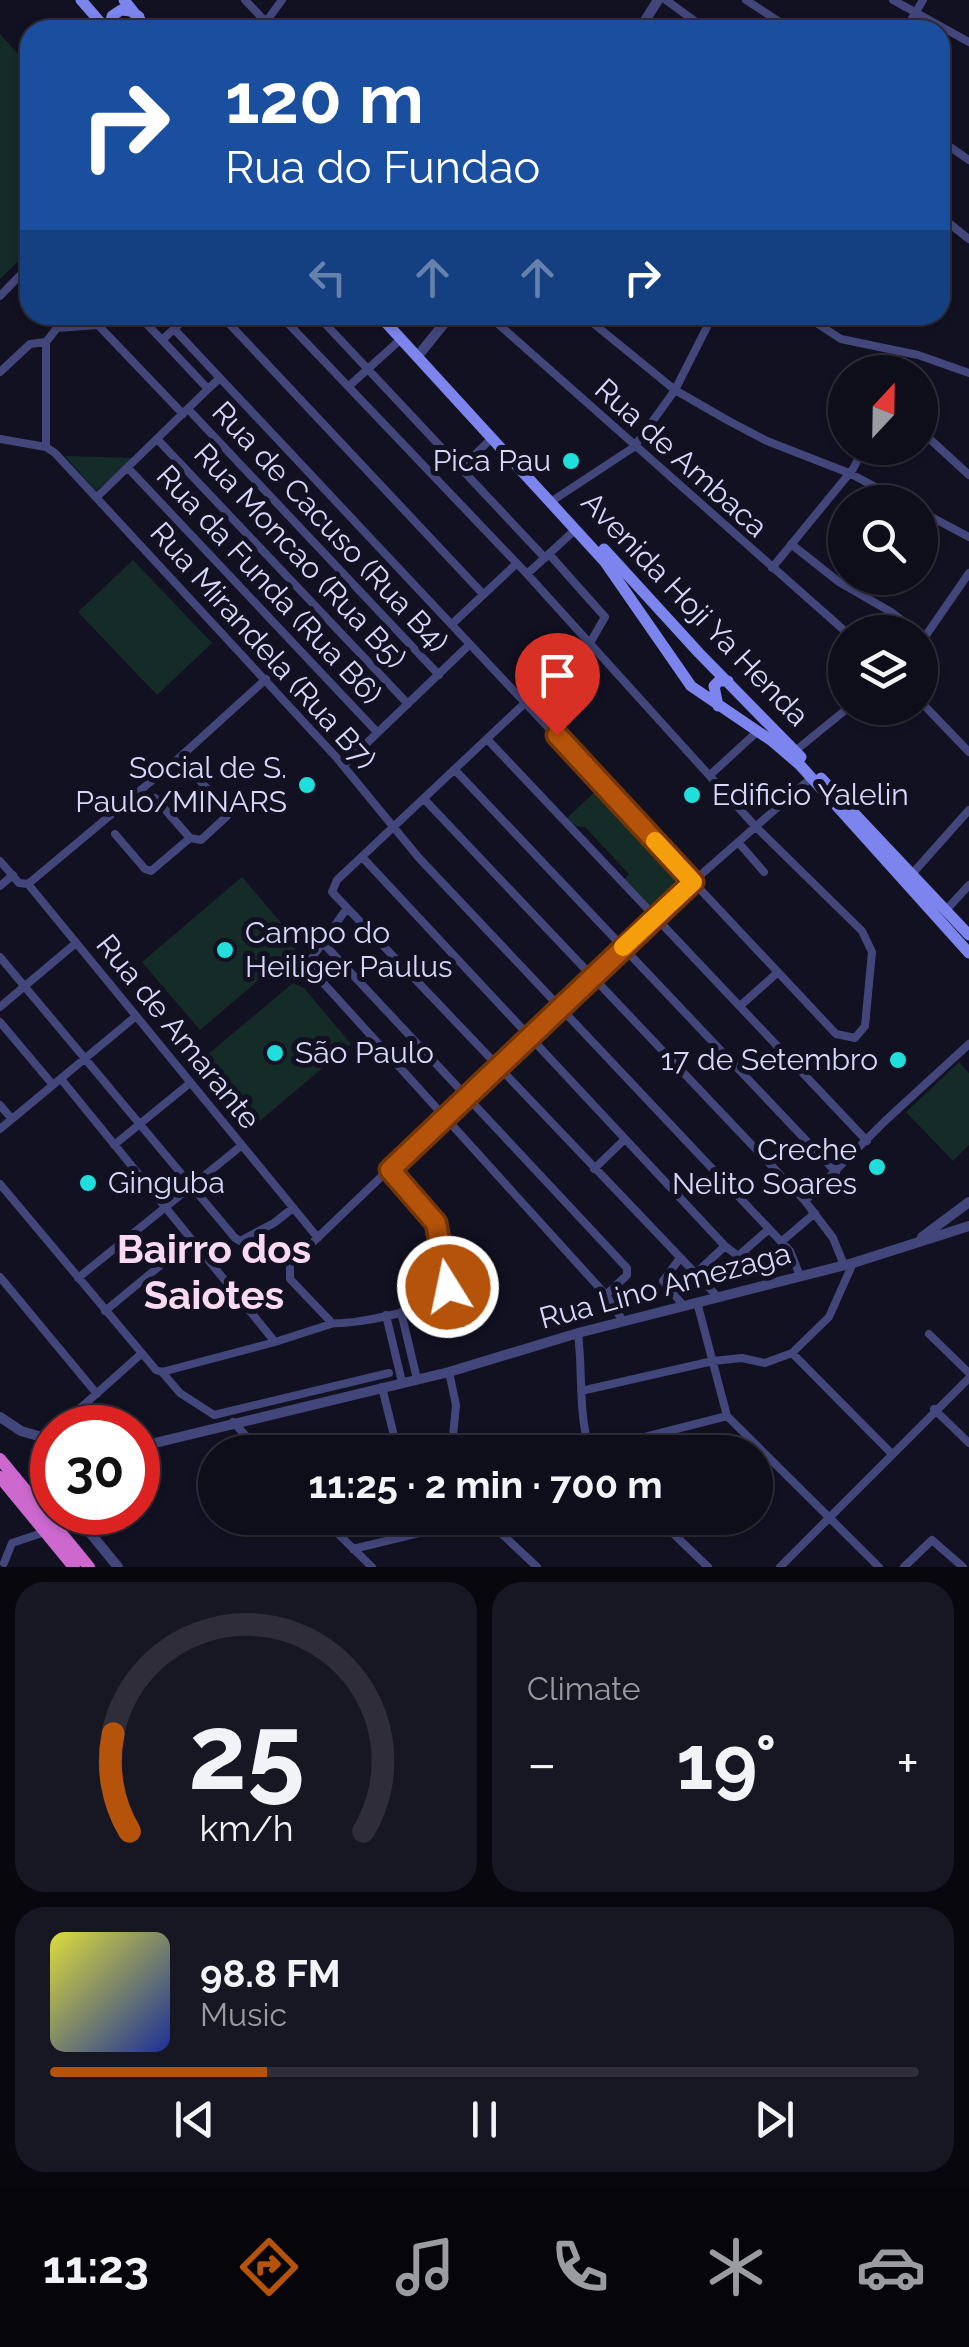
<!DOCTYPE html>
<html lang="en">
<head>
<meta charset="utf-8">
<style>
  body { margin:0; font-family:Raleway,sans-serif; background:#171623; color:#f1f3f6; height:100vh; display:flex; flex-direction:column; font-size:38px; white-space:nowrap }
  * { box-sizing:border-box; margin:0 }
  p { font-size:32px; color:#9b9ca2 }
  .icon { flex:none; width:55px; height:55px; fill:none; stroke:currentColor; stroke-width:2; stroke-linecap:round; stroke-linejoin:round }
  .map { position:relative; height:1567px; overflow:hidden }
  .sheet { display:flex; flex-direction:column; gap:15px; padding:15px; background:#08070e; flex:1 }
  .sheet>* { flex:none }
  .banner { position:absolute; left:20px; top:20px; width:930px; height:305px; border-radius:30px; box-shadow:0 2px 8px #0004,0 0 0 2px #2e2d39; background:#1a4fa0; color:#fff; overflow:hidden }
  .needle { width:65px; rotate:22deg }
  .fabs { position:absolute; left:828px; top:355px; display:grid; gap:20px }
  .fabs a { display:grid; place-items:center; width:110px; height:110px; border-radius:50%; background:#0e0d1a; box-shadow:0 2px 8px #0004,0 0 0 2px #2e2d39; font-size:50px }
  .speed { position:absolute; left:30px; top:1405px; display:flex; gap:20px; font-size:50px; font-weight:700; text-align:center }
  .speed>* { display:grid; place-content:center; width:130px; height:130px; border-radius:50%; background:#0e0d1a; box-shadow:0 2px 8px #0004,0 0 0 2px #2e2d39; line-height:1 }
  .speed .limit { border:15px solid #d22; background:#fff; color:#111 }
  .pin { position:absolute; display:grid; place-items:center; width:85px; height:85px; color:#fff; margin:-102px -42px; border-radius:50% 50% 50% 0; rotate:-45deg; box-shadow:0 0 10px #0007 }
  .pin .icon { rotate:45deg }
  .me { position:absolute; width:110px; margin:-55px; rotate:350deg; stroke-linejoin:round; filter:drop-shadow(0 0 8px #0008) }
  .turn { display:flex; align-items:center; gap:35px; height:210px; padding:0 40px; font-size:45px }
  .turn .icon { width:130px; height:130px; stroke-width:2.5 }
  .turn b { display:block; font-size:70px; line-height:85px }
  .lanes { display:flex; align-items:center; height:95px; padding:0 40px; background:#0003; justify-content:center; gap:50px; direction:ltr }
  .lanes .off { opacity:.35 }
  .big { font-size:75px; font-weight:700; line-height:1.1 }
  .sheet .widget { flex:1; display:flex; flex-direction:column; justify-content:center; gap:15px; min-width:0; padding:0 35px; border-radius:30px; background:#171623 }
  .sheet .dial { align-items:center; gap:0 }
  .dial svg { height:260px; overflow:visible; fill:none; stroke:#2e2d39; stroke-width:7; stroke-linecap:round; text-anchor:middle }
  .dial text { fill:#f1f3f6; stroke:none }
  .song { display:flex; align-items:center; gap:30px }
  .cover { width:120px; height:120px; border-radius:15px; background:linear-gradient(135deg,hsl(60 70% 55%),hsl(230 70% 35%)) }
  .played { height:10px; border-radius:5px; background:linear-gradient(90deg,#b45309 25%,#2e2d39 25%) }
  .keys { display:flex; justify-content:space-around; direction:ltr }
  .heat { display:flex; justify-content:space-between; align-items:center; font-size:55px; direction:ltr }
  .sheet .tiles { flex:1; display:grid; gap:15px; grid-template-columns:1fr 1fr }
  .widget:last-child { grid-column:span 2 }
  .trip { position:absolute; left:198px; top:1435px; width:575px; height:100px; border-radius:50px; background:#0e0d1a; box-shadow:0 2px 8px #0004,0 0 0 2px #2e2d39; font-weight:700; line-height:100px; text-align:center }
  .tabs { display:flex; height:160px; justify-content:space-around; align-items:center; background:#06050a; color:#9b9ca2 }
  .tabs .icon { width:70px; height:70px }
  .tabs .on { color:#b45309 }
  .tabs b { font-size:45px; color:#f1f3f6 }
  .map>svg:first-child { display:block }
  .green { fill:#152b27 }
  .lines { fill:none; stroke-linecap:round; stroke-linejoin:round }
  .minor { stroke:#42467a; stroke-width:8 }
  .tertiary { stroke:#42467a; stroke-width:10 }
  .secondary { stroke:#7b85ed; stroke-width:11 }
  .trunk { stroke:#cc68ce; stroke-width:12 }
  .route-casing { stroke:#753606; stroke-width:25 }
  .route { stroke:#b45309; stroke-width:18 }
  .slow { stroke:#f59e0b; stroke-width:18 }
  .poi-dot { fill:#1fdedc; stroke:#121122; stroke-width:4 }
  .labels { text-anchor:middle; stroke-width:10; stroke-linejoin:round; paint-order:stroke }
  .street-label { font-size:30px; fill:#d7d7f9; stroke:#121122 }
  .poi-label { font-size:30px; fill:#d7d7f9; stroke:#121122; text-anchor:end }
  .district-label { font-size:40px; font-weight:bold; fill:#fad9f1; stroke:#121122 }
</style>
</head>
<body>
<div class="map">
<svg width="969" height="1567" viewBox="0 0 969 1567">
  <rect width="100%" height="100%" fill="#121122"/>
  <path class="green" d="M0 34 30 67V250L0 279Z
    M65 456 135 458 96 491Z
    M133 560 212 643 157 695 78 612Z
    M598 789 686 883 655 912 624 880 629 874 585 827 575 826 567 818Z
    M242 877 300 945 200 1030 142 962Z
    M293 983 304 988 351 1044 255 1125 200 1061Z
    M959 1062 969 1073V1145L953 1161 906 1112Z"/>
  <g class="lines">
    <path class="minor" d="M245 0 266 22
      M666 0 707 30
      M746 0 792 30
      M893 0 969 42
      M260 30 282 0
      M680 30 688 16
      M905 30 923 0
      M940 140 969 160
      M940 216 969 239
      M0 296 30 265
      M138 315 162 340
      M221 315 483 594
      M317 315 545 558
      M488 315 846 632
      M583 315 675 390 727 420 767 441 849 473 904 502
      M804 315 841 339 918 355 969 373
      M174 329 220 378 208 389 162 340 189 315
      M46 342 57 328 98 325 183 414
      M0 372 30 344 46 342
      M220 378 836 1034 855 1038 865 1026 872 952 862 931 755 826 527 574 280 315
      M349 386 401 339
      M188 409 439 675
      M920 430 969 475
      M0 439 46 447 55 453 336 757 419 858 790 1251 800 1276
      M158 440 408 704
      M46 447V342
      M128 468 377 732
      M461 468 492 438
      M97 497 208 389
      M555 499 634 447 675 390 713 315
      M920 511 969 537
      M791 544 839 582 891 612 917 632
      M549 554 605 617 590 643
      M772 568 853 469 864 448
      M527 574 575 530
      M452 624 515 565
      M920 644 969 573
      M920 701 969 752
      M526 702 337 880 332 892 717 1296
      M530 706 594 649
      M487 739 867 1141
      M795 751 848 708
      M344 765 469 645
      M455 770 836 1172
      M710 775 758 731
      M155 798 190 838
      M424 799 805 1201 833 1238 844 1265
      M115 834 145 869 151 871 190 838 201 840 227 816 226 809 179 758
      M738 842 764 872
      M363 858 725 1246 738 1256 769 1229
      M0 861 19 883 28 884 318 1238
      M912 874 969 810
      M28 884 179 758 266 679
      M0 886 13 875
      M347 908 307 965 606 1295 623 1321
      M947 909 969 885
      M324 944 627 1268V1275L606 1295
      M0 957 235 1238 240 1241 274 1223 293 1208
      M740 1006 777 973
      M0 1007 76 943
      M0 1022 53 1085
      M61 1079 275 1342
      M0 1105 12 1119
      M0 1129 135 1017
      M114 1145 190 1083
      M594 1169 625 1139
      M390 1170 436 1223 447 1291C435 1309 355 1325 332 1323L290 1279V1264L655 915 811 778
      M0 1184 156 1370 162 1372 275 1342 331 1324
      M805 1201 885 1121 969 1044
      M781 1242 815 1213
      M744 1252 770 1283
      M680 1258 663 1281 683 1305
      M695 1274 725 1246
      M0 1277 97 1394
      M78 1278 241 1146
      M697 1302 727 1416 879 1567
      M105 1311 190 1241
      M401 1312 417 1379
      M386 1315 402 1382
      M578 1333C583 1374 578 1413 590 1452
      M929 1334 969 1373
      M792 1353 891 1453
      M162 1372 180 1393 214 1415 389 1373
      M449 1372 456 1405 453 1436 459 1452
      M382 1387 398 1452
      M581 1391 713 1361 742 1358 765 1363 792 1353 829 1317 853 1263
      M934 1409 969 1443
      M233 1422 261 1452
      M58 1428 141 1354
      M586 1452 727 1416
      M322 1518 372 1567
      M485 1518 537 1567
      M657 1518 708 1567
      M353 1549 481 1518
      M4 1563 12 1543 45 1532
      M780 1567 969 1378
      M904 1567 932 1540 963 1567"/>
    <path class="tertiary" d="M639 30 658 0
      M421 352 451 315
      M922 1237 969 1202
      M0 1417 21 1431 52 1440
      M40 1437 52 1465
      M138 1447 449 1372 578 1333 853 1263 969 1226
      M73 1512 118 1567"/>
    <path class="secondary" d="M81 0 107 30
      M124 0 148 30
      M110 30 112 16 121 10 131 11 139 17
      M379 315 605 562 691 686 772 741 800 765 969 953
      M604 549 699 653 801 757
      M718 706 714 686 719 681H728
      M821 778 969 935"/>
    <path class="trunk" d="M0 1459 89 1567
      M0 1477 74 1567"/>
  </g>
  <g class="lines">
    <g class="route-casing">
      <path id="route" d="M448 1287 436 1223 390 1170 693 882 557 735"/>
    </g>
    <use href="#route" class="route"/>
    <path class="slow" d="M623 947 693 882 655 841"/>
  </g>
  <g class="poi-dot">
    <circle cx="571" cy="461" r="10"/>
    <circle cx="307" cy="785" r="10"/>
    <circle cx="692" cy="795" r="10"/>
    <circle cx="225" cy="950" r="10"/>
    <circle cx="275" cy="1053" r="10"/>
    <circle cx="898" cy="1060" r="10"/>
    <circle cx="877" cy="1167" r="10"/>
    <circle cx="88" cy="1183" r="10"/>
  </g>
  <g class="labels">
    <g class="street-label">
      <text transform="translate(681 458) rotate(42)" y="10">Rua de Ambaca</text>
      <text transform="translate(330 527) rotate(47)" y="10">Rua de Cacuso (Rua B4)</text>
      <text transform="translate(300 556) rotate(47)" y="10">Rua Moncao (Rua B5)</text>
      <text transform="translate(269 585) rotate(47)" y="10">Rua da Funda (Rua B6)</text>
      <text transform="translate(695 609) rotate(46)" y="10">Avenida Hoji Ya Henda</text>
      <text transform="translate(263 646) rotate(48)" y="10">Rua Mirandela (Rua B7)</text>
      <text transform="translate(178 1032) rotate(51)" y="10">Rua de Amarante</text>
      <text transform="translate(665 1286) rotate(-15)" y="10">Rua Lino Amezaga</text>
    </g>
    <g class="poi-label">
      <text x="551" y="471">Pica Pau</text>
      <text x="287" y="778">Social de S.<tspan x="287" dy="34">Paulo/MINARS</tspan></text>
      <text x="712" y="805" text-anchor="start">Edificio Yalelin</text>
      <text x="245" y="943" text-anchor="start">Campo do<tspan x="245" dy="34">Heiliger Paulus</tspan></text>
      <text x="295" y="1063" text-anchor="start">São Paulo</text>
      <text x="878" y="1070">17 de Setembro</text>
      <text x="857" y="1160">Creche<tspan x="857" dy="34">Nelito Soares</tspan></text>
      <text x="108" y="1193" text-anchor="start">Ginguba</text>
    </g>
    <g class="district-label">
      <text x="214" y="1263">Bairro dos<tspan x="214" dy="46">Saiotes</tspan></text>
    </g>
  </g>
</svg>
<div class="fabs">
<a><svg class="needle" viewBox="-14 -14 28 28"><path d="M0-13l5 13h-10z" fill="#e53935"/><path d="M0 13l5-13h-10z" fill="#9b9ca2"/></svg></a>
<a><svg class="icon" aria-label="search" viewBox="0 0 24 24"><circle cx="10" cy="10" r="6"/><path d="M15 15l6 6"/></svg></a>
<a><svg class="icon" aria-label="layers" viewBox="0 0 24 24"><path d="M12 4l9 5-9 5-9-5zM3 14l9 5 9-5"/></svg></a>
</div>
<div class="speed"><div class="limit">30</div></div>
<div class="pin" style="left:557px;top:735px;background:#d93025"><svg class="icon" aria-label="arrive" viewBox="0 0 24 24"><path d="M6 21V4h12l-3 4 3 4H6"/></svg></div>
<svg class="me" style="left:448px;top:1287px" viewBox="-20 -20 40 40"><circle r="17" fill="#b45309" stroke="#fff" stroke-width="3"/><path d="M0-11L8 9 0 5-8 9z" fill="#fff"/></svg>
<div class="trip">11:25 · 2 min · 700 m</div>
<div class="banner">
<div class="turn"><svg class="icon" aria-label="right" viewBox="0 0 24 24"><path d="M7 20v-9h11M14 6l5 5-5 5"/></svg><div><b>120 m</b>Rua do Fundao</div></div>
<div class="lanes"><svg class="icon off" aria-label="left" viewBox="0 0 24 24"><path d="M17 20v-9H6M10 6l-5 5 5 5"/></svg><svg class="icon off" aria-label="ahead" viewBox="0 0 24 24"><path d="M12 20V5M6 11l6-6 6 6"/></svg><svg class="icon off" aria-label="ahead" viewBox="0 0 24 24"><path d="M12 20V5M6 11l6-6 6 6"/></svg><svg class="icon" aria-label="right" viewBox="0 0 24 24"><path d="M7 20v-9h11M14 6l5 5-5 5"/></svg></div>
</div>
</div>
<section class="sheet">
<div class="tiles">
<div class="widget dial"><svg viewBox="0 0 100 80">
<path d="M14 69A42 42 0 1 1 86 69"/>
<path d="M14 69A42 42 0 0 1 9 39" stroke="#b45309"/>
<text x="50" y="56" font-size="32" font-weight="700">25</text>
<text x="50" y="72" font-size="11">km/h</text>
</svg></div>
<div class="widget"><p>Climate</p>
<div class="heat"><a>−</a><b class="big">19°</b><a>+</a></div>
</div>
<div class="widget">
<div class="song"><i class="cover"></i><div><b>98.8 FM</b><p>Music</p></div></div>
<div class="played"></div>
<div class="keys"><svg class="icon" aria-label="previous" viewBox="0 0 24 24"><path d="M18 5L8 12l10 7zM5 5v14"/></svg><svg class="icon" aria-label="pause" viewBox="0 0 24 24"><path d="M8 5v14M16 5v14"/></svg><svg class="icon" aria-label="next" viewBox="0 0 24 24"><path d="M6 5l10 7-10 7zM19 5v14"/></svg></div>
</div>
</div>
</section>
<nav class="tabs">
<b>11:23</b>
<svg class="icon on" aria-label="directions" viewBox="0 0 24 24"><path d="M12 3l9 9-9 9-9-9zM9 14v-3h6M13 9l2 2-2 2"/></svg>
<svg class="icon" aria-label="music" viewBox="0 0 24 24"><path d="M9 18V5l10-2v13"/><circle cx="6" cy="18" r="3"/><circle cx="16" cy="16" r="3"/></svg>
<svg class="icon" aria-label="phone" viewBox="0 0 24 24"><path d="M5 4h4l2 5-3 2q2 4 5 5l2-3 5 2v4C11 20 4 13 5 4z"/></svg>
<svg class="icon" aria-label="climate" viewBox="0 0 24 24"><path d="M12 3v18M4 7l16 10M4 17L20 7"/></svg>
<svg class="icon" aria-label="car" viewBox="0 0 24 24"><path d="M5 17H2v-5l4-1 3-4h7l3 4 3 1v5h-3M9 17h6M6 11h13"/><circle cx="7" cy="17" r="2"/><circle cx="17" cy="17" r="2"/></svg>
</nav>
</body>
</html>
